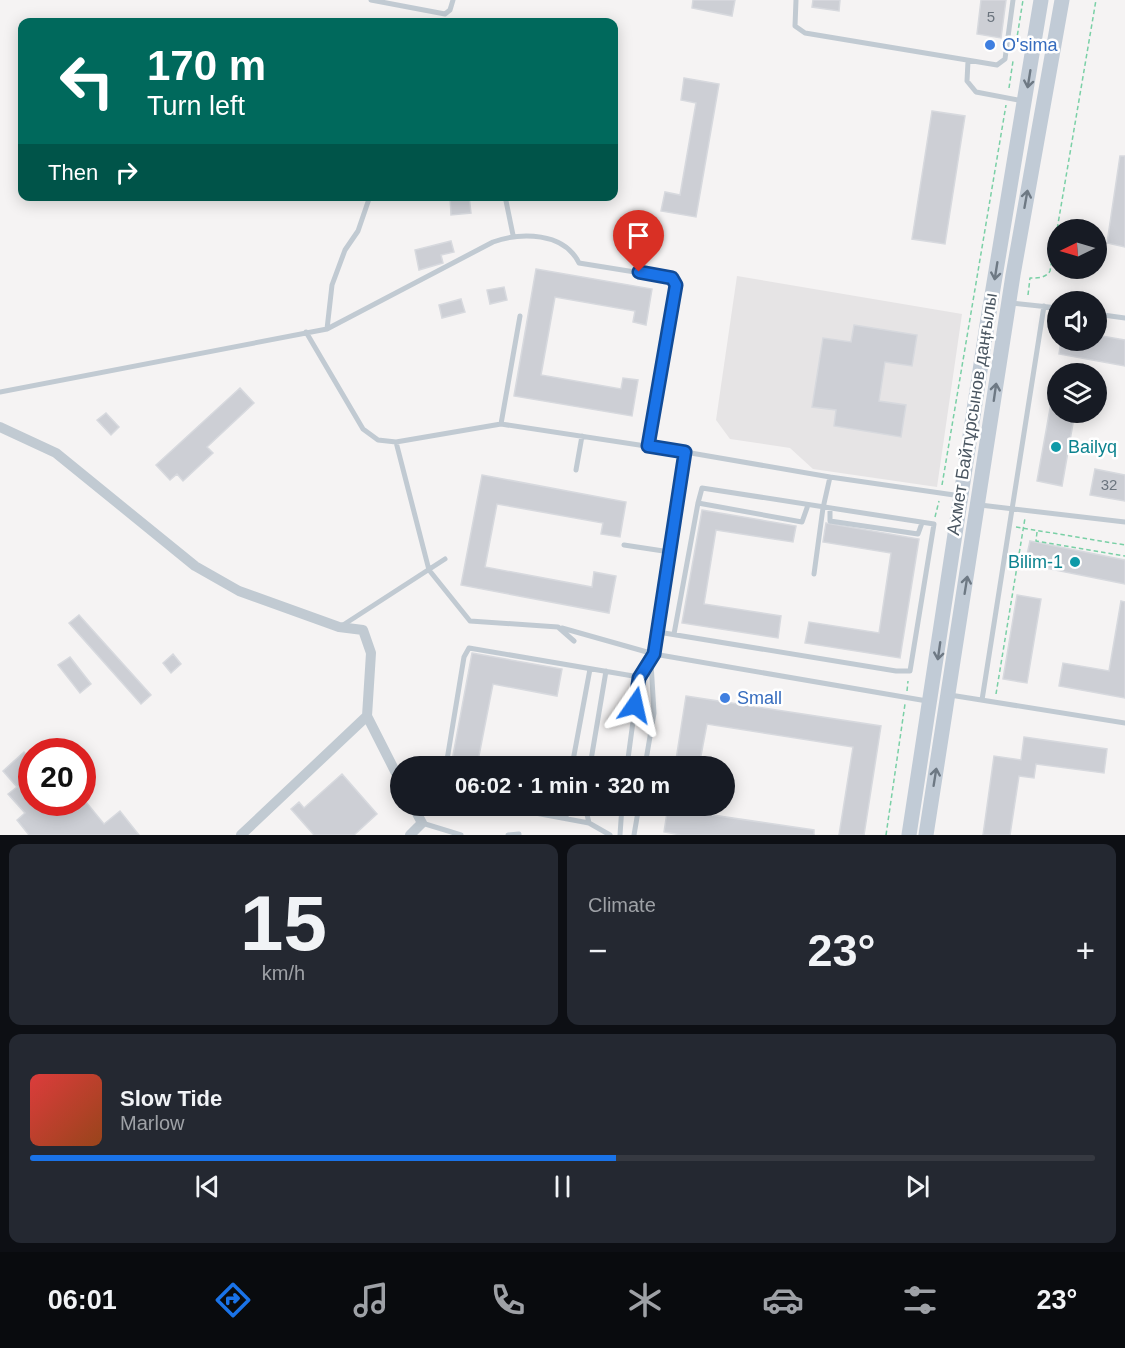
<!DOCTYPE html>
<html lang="en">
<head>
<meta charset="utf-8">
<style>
  body { margin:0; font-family:Arial,sans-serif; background:#242831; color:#f1f3f6; height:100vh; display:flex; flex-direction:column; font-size:22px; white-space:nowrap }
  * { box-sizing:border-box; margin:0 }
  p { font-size:20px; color:#9ea1a6 }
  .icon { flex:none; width:33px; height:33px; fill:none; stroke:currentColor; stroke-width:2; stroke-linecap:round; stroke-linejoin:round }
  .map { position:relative; height:835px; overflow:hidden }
  .details { display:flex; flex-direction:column; gap:9px; padding:9px; background:#0d0f14; flex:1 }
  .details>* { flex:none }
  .guide { position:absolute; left:18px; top:18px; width:600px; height:183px; border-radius:12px; box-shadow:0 3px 15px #0003; background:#00695c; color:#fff; overflow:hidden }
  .needle { width:39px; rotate:265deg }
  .controls { position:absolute; left:1047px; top:219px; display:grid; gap:12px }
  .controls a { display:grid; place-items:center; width:60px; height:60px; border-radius:50%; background:#171b24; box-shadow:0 3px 15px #0003; font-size:30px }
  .speed { position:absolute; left:18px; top:738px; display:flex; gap:12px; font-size:30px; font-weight:700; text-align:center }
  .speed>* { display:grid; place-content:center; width:78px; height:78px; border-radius:50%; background:#171b24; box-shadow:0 3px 15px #0003; line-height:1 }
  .speed .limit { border:9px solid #d22; background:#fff; color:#111 }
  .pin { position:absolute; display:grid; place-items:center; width:51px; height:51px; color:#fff; margin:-62px -26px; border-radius:50% 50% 50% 0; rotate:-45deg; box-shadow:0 0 6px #0007 }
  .pin .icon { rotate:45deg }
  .me { position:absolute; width:66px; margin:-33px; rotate:11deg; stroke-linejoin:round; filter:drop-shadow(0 0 4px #0008) }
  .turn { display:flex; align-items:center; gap:21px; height:126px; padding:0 30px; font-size:27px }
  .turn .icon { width:78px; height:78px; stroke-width:2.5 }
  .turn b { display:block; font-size:42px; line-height:51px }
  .then { display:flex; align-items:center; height:57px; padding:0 30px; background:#0003; gap:12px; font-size:22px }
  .big { font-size:45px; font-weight:700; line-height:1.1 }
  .details .card { flex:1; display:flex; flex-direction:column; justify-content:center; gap:9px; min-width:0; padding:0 21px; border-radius:12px; background:#242831 }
  .details .dial { align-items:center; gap:0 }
  .dial b { font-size:78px; line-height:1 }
  .song { display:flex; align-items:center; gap:18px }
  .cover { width:72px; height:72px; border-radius:9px; background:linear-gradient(135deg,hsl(0 70% 55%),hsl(20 70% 35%)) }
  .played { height:6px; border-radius:3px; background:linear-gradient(90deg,#1a73e8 55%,#363941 55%) }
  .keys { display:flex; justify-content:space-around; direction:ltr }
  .heat { display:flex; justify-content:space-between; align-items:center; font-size:33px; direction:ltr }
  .details .tiles { flex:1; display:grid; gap:9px; grid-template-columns:1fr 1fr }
  .card:last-child { grid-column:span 2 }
  .trip { position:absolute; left:390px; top:756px; width:345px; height:60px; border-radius:30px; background:#171b24; box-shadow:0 3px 15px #0003; font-weight:700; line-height:60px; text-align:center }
  .tab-bar { display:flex; height:96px; justify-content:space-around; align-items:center; background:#090b0e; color:#9ea1a6 }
  .tab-bar .icon { width:42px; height:42px }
  .tab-bar .current { color:#1a73e8 }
  .tab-bar b { font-size:27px; color:#f1f3f6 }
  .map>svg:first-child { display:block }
  .education { fill:#e6e4e5 }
  .building { fill:#cdcfd5; stroke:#d7d9de; stroke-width:1.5 }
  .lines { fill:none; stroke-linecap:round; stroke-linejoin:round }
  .path { stroke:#7ad0a6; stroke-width:1.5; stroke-dasharray:4.5 3; stroke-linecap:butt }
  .lane { stroke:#c1cad2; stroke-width:5 }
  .street { stroke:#c1cad2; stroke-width:10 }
  .secondary { stroke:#c1cbd6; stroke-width:15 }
  .oneway { stroke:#6e7984 }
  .route-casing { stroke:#114b97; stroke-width:15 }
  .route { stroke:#1a73e8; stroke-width:10 }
  .shop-dot { fill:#3f7fe0; stroke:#fff; stroke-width:2 }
  .culture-dot { fill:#0f9aa8; stroke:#fff; stroke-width:2 }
  .labels { text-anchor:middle; stroke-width:5; stroke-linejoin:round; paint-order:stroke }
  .number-label { font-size:15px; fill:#6b747e }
  .shop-label { font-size:18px; fill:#366cbe; stroke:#fff; text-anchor:start }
  .street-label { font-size:18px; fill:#4a5661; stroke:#fff }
  .culture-label { font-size:18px; fill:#0d838f; stroke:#fff; text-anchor:start }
</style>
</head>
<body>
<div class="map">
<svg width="1125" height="835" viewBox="0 0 1125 835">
  <rect width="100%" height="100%" fill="#f5f3f3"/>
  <path class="education" d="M737 276 962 314 937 487 813 469 790 448 730 439 716 420Z"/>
  <path class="building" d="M693 0H735L732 16 692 8Z
    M813 0H840L839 11 812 7Z
    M981 0H1006L1001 38 977 34Z
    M684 78 719 84 696 217 661 211 665 192 680 195 696 103 681 100Z
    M932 111 965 116 945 244 912 239Z
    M1120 156H1125V247L1107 243Z
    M450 196H469L471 213 451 215Z
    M451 241 454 252 441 255 443 263 419 270 415 250Z
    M536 269 652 289 646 325 633 322 635 311 555 297 541 375 621 389 623 378 638 380 632 416 514 396Z
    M504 287 507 300 490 304 487 290Z
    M461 299 465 312 442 318 439 305Z
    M854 325 917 335 912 366 885 362 879 401 906 405 901 437 834 426 836 410 812 407 823 338 851 342Z
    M1096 335 1125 340V366L1059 354 1061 340H1096Z
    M240 388 254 403 207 447 213 453 183 481 177 474 170 480 156 465Z
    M1053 392 1058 393V412H1075L1062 486 1037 481Z
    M106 413 119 427 111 435 97 420Z
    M1095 469 1125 475V501L1090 495Z
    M482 475 626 502 620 537 601 534 603 523 497 504 485 567 592 587 594 572 616 576 609 613 461 585Z
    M702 510 796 526 793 542 716 530 704 604 781 616 778 638 682 623Z
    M826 523 919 539 900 658 805 643 809 622 879 633 891 553 823 542Z
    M1030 541 1125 560V584L1025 564Z
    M1017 595 1041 599 1027 683 1003 679Z
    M1121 601 1125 602V698L1059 686 1063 663 1109 671Z
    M79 615 151 695 141 704 69 623Z
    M472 653 562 669 557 696 493 684 477 766H451Z
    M173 654 181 664 171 673 163 663Z
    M70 657 91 684 80 693 58 665Z
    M686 696 881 726 864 835H839L853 747 707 724 699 766H675Z
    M1024 737 1107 749 1104 773 1036 764 1034 778 1019 776 1010 835H983L994 756 1021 760Z
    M24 752 32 760V802H86L104 824 120 811 139 835H29L17 820 25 813 8 794 17 787 3 771Z
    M342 774 377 814 354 835H314L291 809 299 802 304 808Z
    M668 806H693L692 812 814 830V835H681L664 832Z"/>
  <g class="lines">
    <path class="path" d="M1015 50 1023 0
      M1009 88 1013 61
      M1028 295 1030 278C1038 278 1046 278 1050 271L1096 0
      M942 485 1006 105
      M935 517 939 501
      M1016 527 1125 545
      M1037 532 1036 541 1125 556
      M907 691 908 681
      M996 694 1025 518
      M886 835 905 704"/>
    <path class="lane" d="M371 0 445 14 450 10 453 0
      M796 0 795 26 805 33 997 65 1005 59 1013 0
      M968 61 967 81 976 92 1023 101
      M505 196 513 235
      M1011 303 1058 308
      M1096 314 1125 318
      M327 329 332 285 345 250 358 231 370 196
      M306 332 363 429 378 440 396 442 429 570 470 621 558 627 574 641
      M0 392 327 329 493 242C521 232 564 232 579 263L672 278 676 285 648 446
      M501 424 520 316
      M396 442 501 424 685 452 830 477
      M685 452 654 654 927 701
      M576 470 582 436
      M980 505 1125 522
      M830 509V521L918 534 922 523
      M624 545 670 552
      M814 574 823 508 830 477 961 496
      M340 627 445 559
      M562 628 654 654 639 677 627 766
      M658 632 896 671H910L934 524 702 488 698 503 802 522 808 505
      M674 634 698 503
      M950 695 1125 723
      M982 700 1044 306
      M446 766 464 657 469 648 639 677
      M572 766 590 669
      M590 766 606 671
      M645 766 654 713 651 663
      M497 806 589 823
      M585 806 589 823 610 835
      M566 818 567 806
      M422 823 461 835
      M508 835 519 834
      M620 835 622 806
      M634 835 639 806"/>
    <path class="street" d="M0 427 56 453 195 566 239 591 339 627 363 630 371 653 367 716
      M241 835 367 716 400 781
      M410 835 422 823 413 806"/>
    <path class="secondary" d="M909 835 987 325 1041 0
      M926 835 1013 275 1062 0"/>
  </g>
  <defs><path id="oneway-shaft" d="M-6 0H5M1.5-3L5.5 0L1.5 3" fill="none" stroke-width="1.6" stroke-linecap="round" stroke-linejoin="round" transform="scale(1.5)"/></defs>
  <g class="oneway">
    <use href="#oneway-shaft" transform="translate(1029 79) rotate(99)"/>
    <use href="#oneway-shaft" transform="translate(1026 199) rotate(-80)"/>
    <use href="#oneway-shaft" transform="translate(996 271) rotate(99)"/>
    <use href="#oneway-shaft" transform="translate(995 392) rotate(-82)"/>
    <use href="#oneway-shaft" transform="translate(966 585) rotate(-81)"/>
    <use href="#oneway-shaft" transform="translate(939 651) rotate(98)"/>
    <use href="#oneway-shaft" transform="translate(935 777) rotate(-81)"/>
  </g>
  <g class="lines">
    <g class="route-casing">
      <path id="route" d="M635 705 639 678 654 654 685 452 648 446 676 285 672 278 639 272"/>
    </g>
    <use href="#route" class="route"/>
  </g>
  <g class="shop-dot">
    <circle cx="990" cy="45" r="6"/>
    <circle cx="725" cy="698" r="6"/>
  </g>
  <g class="culture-dot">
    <circle cx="1056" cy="447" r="6"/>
    <circle cx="1075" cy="562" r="6"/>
  </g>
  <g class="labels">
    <g class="number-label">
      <text x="991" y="22">5</text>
      <text x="1109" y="490">32</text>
    </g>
    <g class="shop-label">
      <text x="1002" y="51">O'sima</text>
      <text x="737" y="704">Small</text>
    </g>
    <g class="street-label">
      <text transform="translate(972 414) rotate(-81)" y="6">Ахмет Байтұрсынов даңғылы</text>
    </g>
    <g class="culture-label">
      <text x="1068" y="453">Bailyq</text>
      <text x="1063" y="568" text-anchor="end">Bilim-1</text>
    </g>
  </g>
</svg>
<div class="controls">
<a><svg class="needle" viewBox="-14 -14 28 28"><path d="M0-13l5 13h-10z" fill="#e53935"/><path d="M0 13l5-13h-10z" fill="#9ea1a6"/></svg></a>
<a><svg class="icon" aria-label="sound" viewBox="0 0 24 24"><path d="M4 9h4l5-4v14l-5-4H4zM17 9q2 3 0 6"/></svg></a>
<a><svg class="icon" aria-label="layers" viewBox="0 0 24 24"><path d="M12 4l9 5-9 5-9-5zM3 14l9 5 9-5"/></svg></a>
</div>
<div class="speed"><div class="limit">20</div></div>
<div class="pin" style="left:639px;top:272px;background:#d93025"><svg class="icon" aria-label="arrive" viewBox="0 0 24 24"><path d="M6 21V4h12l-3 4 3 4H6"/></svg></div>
<svg class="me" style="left:635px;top:705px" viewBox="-20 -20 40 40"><path d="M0-17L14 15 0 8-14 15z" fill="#1a73e8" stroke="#fff" stroke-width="4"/></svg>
<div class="trip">06:02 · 1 min · 320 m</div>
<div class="guide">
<div class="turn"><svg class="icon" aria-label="left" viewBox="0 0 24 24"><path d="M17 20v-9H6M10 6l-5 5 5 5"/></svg><div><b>170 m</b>Turn left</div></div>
<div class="then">Then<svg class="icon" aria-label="right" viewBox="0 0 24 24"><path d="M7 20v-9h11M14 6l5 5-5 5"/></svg></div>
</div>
</div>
<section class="details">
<div class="tiles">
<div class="card dial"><b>15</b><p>km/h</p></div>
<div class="card"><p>Climate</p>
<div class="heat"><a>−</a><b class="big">23°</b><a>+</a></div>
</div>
<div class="card">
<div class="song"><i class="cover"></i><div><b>Slow Tide</b><p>Marlow</p></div></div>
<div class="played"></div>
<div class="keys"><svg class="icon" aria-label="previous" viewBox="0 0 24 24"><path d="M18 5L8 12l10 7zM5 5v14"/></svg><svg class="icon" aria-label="pause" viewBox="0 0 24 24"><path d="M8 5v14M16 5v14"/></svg><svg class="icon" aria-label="next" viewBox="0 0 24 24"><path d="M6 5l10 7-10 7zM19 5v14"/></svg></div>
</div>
</div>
</section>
<nav class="tab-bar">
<b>06:01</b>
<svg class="icon current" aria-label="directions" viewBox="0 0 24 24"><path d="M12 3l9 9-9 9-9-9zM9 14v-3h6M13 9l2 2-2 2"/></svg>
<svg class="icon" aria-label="music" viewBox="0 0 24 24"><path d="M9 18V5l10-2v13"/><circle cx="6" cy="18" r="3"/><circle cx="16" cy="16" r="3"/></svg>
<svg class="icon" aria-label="phone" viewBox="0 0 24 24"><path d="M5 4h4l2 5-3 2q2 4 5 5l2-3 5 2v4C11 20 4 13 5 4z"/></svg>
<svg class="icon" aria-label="climate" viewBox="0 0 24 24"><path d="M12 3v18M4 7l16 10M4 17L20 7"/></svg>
<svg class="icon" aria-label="car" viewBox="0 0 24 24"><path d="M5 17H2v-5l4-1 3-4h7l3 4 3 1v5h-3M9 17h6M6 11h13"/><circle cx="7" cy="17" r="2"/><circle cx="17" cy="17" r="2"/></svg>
<svg class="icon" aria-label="filters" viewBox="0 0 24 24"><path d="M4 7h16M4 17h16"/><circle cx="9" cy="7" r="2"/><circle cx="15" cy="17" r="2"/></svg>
<b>23°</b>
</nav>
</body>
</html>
